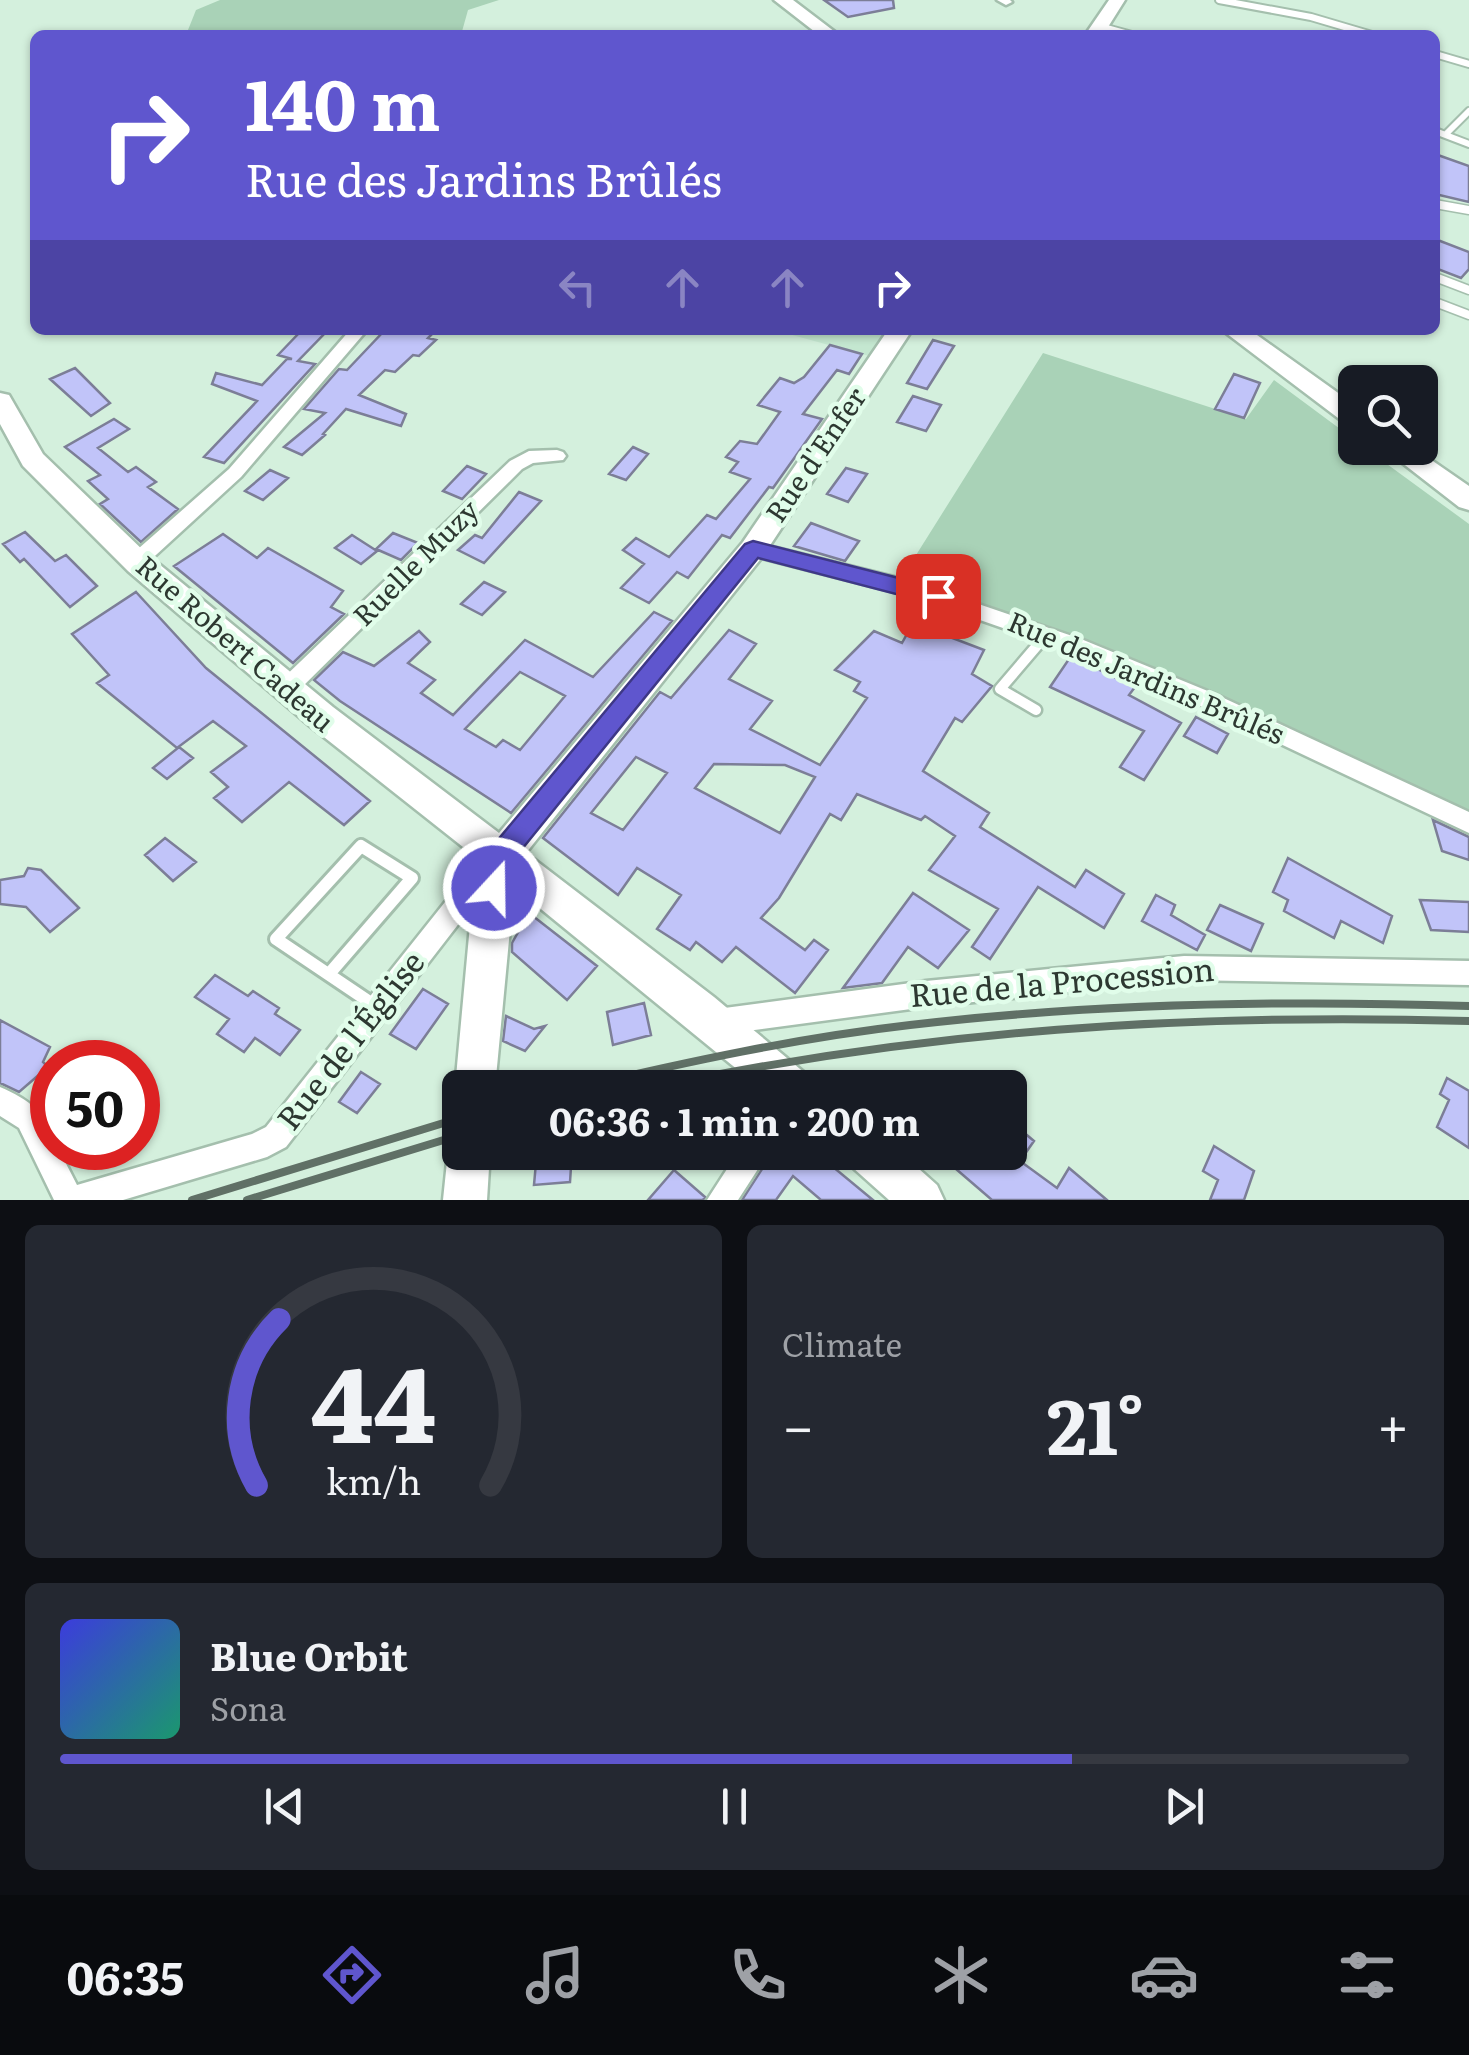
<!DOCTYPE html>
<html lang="en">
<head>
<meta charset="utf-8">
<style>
  body { margin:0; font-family:Literata,serif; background:#242831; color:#f1f3f6; height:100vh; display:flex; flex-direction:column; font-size:38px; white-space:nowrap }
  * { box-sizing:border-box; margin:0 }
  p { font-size:32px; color:#9ea1a6 }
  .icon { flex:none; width:55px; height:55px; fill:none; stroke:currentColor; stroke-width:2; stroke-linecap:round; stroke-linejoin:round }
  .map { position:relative; height:1200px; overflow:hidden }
  .sheet { display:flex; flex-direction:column; gap:25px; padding:25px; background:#0d0f14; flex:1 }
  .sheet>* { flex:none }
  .top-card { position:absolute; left:30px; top:30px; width:1410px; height:305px; border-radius:15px; box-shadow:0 2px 8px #0004; background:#5f56ce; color:#fff; overflow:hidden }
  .tools { position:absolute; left:1338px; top:365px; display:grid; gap:20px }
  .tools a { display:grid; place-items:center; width:100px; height:100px; border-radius:15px; background:#171b24; box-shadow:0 2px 8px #0004; font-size:50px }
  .speed { position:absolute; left:30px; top:1040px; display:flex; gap:20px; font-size:50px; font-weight:700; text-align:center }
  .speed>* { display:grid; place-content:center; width:130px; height:130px; border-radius:50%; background:#171b24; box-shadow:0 2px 8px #0004; line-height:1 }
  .speed .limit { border:15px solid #d22; background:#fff; color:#111 }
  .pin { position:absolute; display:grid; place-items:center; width:85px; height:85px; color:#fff; margin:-42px; border-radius:20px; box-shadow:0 5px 15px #0006 }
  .me { position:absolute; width:110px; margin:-55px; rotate:21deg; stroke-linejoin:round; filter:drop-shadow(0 0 8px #0008) }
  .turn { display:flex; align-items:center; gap:35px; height:210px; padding:0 50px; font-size:45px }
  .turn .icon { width:130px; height:130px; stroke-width:2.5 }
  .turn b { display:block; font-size:70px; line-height:85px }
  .lanes { display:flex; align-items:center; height:95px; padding:0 50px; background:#0003; justify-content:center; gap:50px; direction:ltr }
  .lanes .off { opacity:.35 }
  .big { font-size:75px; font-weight:700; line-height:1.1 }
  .sheet .card { flex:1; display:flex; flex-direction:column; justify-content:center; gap:15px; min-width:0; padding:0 35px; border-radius:15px; background:#242831 }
  .sheet .dial { align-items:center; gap:0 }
  .dial svg { height:260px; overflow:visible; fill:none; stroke:#363941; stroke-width:7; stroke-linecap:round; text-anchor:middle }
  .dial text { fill:#f1f3f6; stroke:none }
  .song { display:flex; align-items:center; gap:30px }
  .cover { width:120px; height:120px; border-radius:15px; background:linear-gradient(135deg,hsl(240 70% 55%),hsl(160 70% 35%)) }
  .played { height:10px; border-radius:5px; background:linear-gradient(90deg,#5f56ce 75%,#363941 75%) }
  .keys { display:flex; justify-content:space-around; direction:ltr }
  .heat { display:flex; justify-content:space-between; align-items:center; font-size:55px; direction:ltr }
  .sheet .tiles { flex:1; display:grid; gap:25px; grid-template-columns:1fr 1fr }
  .card:last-child { grid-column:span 2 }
  .trip { position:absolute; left:442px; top:1070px; width:585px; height:100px; border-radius:15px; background:#171b24; box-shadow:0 2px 8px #0004; font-weight:700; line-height:100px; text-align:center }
  .dock { display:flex; height:160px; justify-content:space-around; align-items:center; background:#090b0e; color:#9ea1a6 }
  .dock .icon { width:70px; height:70px }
  .dock .current { color:#5f56ce }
  .dock b { font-size:45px; color:#f1f3f6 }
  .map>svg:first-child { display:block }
  .built { fill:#c4e7d0 }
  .green { fill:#a9d2b7 }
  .building { fill:#c1c4f9; stroke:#7c7e97; stroke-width:2.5; fill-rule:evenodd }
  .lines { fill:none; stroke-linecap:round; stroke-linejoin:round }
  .lane-far3-casing { stroke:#a4bfad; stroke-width:10 }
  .lane-far2-casing { stroke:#a4bfad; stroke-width:11 }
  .lane-far1-casing { stroke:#a4bfad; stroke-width:15 }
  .lane-casing { stroke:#a4bfad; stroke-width:18 }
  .street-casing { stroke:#a4bfad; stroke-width:5 }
  .secondary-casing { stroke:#a4bfad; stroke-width:5 }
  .lane-far3 { stroke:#fff; stroke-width:6 }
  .lane-far2 { stroke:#fff; stroke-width:8 }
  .lane-far1 { stroke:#fff; stroke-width:10 }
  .lane { stroke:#fff; stroke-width:12 }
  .street { fill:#fff; fill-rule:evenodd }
  .secondary { fill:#fff; fill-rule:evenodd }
  .rail { stroke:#607066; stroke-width:8 }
  .route { fill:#5f56ce; stroke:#3e3886; stroke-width:2.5 }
  .labels { text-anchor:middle; stroke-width:9; stroke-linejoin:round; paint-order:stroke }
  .street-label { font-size:28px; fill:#2d3831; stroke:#e1fdea }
  .near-street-label { font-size:32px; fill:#2d3831; stroke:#e1fdea }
</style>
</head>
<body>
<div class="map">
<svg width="1469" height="1200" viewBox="0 0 1469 1200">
  <rect width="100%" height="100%" fill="#d4f0dd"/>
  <path class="built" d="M774 330H887L869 356Z"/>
  <path class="green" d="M220 0H499L468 10 461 35H186L196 10Z
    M1043 353 1246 419 1274 380 1355 440V448H1365L1469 524V814L1101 645 901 579Z"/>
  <path class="building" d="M824 0H893L894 8 848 17Z
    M1435 154 1469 166V202L1435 194Z
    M1435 239 1469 252V269L1461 278 1435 268Z
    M302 330H328L298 361 315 364 224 463 204 457 257 401 212 384 216 373 262 385 287 359H292L278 355Z
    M385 330H436L428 338 436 340 419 356 413 355 395 372 385 370 359 395 406 414 401 426 346 409 323 434 325 435 302 455 284 447 325 413 304 409 339 369 347 370Z
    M933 340 954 346 927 389 907 383Z
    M830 345 862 354 849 374 837 370 803 414 822 419 773 488 769 487 730 538 722 535 688 578 677 572 649 603 621 588 644 564 623 550 636 538 669 557 707 515 716 519 750 479 730 472 738 462 726 457 740 441 757 444 780 412 758 405 780 378 794 383 804 377Z
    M75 368 110 403 91 416 50 379Z
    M1234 374 1260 383 1244 418 1215 409Z
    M913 396 941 405 926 431 897 422Z
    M114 419 129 429 98 448 128 472 136 467 156 482 148 487 178 509 141 542 100 504 108 499 88 481 100 475 65 447Z
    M633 447 648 454 626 480 609 474Z
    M467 466 486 474 462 499 443 491Z
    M846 468 867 474 848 502 827 494Z
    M270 470 288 478 263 500 245 491Z
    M519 492 541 501 484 563 458 550 475 535 482 538Z
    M811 523 859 541 845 561 794 546Z
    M25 532 55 561 66 555 97 586 70 607 24 559 20 562 3 544Z
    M393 533 418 543 401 560 376 549Z
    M223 534 257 558 268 548 343 591 331 607 344 614 293 663 174 566Z
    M352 535 377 551 361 564 335 548Z
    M484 582 505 592 482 615 461 604Z
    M136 592 206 668 370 801 344 825 289 782 242 822 214 798 228 787 211 772 246 746 213 721 177 748 97 683 109 675 72 634Z
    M654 612 672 621 511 813 340 701 314 680 343 652 374 666 419 631 430 642 408 663 435 680 421 693 453 715 525 640 593 677ZM520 672 565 696 520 750 503 740 496 747 465 729Z
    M913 623 984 650 972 674 992 686 962 722 955 718 923 771 989 813 980 827 1075 887 1086 870 1124 894 1104 928 1038 887 990 959 972 947 998 909 929 870 955 836 925 816 921 820 857 794 841 820 830 814 779 898 761 918 805 950 814 940 828 950 795 993 736 947 722 962 696 942 690 950 657 929 681 895 637 868 618 895 543 838 660 692 671 698 729 630 756 644 729 679 772 701 750 729 820 765 867 698 854 691 860 682 835 670 874 631 902 643ZM636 757 667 773 623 830 591 813ZM714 764 785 765 815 777 780 833 695 788Z
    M1071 656 1135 687 1129 695 1181 723 1144 780 1120 767 1144 731 1050 687Z
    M1196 717 1228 734 1217 753 1184 736Z
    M179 747 193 758 167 779 153 768Z
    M1433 820 1469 837V860L1442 851Z
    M165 838 196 862 173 881 145 855Z
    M1288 858 1392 916 1383 943 1341 921 1334 938 1284 911 1288 900 1273 892Z
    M28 868 41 870 79 908 50 932 26 907 0 904V880L24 876Z
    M913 893 969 930 938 968 908 947 882 983 843 988Z
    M1156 895 1175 905 1171 915 1205 935 1197 950 1142 921Z
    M1420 900 1469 902V932L1431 930Z
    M1220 905 1263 924 1251 951 1207 930Z
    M529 913 597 966 567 1000 512 952V943Z
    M215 975 248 996 253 991 279 1008 275 1014 300 1030 280 1055 255 1038 244 1052 217 1034 229 1019 195 997Z
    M423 989 448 1004 416 1049 390 1034Z
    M644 1003 651 1035 613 1045 607 1012Z
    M506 1016 534 1029 545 1026 525 1051 503 1041Z
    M0 1020 50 1047 43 1062 48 1067 19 1092 0 1083Z
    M361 1072 380 1084 357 1113 339 1102Z
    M1447 1078 1469 1091V1148L1437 1127 1449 1100 1440 1094Z
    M1010 1121 1034 1141 1020 1161 1057 1188 1069 1168 1107 1200H992L956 1169 968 1152H1010Z
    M1214 1146 1254 1171 1244 1200H1210L1218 1180 1203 1171Z
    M537 1152H572L570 1182 534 1185Z
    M773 1152H815L873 1200H821L793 1176 776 1200H742Z
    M674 1170 705 1197 703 1200H648Z"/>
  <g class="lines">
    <g class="lane-far3-casing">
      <path id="lane-far3" d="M1219 0 1311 17 1372 35
        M1099 26 1132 35
        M1435 54 1469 64
        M1435 131 1469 144
        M1446 134 1469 111"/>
    </g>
    <g class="lane-far2-casing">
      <path id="lane-far2" d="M1435 204 1469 210
        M1435 277 1469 290
        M1435 302 1469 315"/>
    </g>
    <g class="lane-far1-casing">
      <path id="lane-far1" d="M1036 710 1000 689 1047 634"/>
    </g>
    <g class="lane-casing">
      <path id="lane" d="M329 974 412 878 361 846 276 939 374 1005"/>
    </g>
    <g class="street-casing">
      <path id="street" d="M997 0H1010L1012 2 1006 5Z
        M350 330H367L241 477 144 566H130L127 561 130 556 229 469Z
        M557 450 563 452 566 456 563 460 533 463 522 469 293 696 285 699 277 696 274 690 277 684 510 461 529 451Z
        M753 542 914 582 1081 639 1215 694 1469 812V833L1200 706 1066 650 914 597 746 554 743 549Z
        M495 877 504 880 507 888 504 896 475 905 467 913 286 1147 267 1157 123 1200H54L19 1128 0 1116V1087C28 1099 52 1115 52 1148H58L77 1185 252 1134 266 1127 449 897 459 888Z
        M1184 956 1469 961V985L1184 980 926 1007 717 1035 708 1031 704 1022 708 1013 717 1009 926 981Z
        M738 1152H769L738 1200H707Z"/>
    </g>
    <g class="secondary-casing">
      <path id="secondary" d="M774 0H793L839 35H819Z
        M1109 0H1125L1103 35H1085Z
        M888 330H912L763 556 526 853 714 997 806 1074 812 1088H760L514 887 495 1088H460V1101L455 1088 470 925 482 862 310 726 128 571 23 466 0 424V393L9 395 43 454 148 555 333 707 499 833 743 542Z
        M1222 330H1250L1355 405V426L1346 424Z
        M1383 448H1414L1469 486V510L1459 507Z
        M460 1135V1152H490L487 1200H443L448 1152 454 1137Z
        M846 1152H900L937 1185 944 1200H889L852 1167Z"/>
    </g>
    <use href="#lane-far3" class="lane-far3"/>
    <use href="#lane-far2" class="lane-far2"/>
    <use href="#lane-far1" class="lane-far1"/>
    <use href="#lane" class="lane"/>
    <use href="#street" class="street"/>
    <use href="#secondary" class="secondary"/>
    <path class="rail" d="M576 1088C686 1062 797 1038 910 1025 1096 1003 1282 1000 1469 1006
      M649 1088C926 1030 1187 1013 1469 1021
      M192 1200 460 1118
      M247 1200 460 1135"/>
  </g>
  <path class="route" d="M753 541 938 588 950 596 938 605 758 558 518 854 504 897 494 900 485 897 481 888 491 848 745 544Z"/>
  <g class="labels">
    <g class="street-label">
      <text transform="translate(816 455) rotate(-56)" y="10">Rue d'Enfer</text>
      <text transform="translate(416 563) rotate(-45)" y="10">Ruelle Muzy</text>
      <text transform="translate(235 644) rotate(41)" y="10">Rue Robert Cadeau</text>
      <text transform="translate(1146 678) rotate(23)" y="10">Rue des Jardins Brûlés</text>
    </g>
    <g class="near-street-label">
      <text transform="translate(1062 983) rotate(-5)" y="11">Rue de la Procession</text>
      <text transform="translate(351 1041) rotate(-52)" y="11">Rue de l'Église</text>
    </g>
  </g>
</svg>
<div class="tools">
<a><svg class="icon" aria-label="search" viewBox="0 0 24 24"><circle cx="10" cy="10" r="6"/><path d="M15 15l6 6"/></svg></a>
</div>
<div class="speed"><div class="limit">50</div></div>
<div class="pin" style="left:938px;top:596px;background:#d93025"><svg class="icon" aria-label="arrive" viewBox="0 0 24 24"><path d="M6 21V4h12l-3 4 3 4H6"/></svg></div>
<svg class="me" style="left:494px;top:888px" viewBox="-20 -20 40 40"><circle r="17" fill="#5f56ce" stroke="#fff" stroke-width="3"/><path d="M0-11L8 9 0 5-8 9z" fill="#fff"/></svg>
<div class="trip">06:36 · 1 min · 200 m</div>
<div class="top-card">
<div class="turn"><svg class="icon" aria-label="right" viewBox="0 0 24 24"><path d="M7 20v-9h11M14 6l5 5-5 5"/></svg><div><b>140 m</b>Rue des Jardins Brûlés</div></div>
<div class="lanes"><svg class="icon off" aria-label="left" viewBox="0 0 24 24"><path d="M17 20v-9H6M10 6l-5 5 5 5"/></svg><svg class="icon off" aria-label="ahead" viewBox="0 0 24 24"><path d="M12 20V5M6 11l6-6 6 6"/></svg><svg class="icon off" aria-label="ahead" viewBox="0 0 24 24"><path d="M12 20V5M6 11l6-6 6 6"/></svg><svg class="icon" aria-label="right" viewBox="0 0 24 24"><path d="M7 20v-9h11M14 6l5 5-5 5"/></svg></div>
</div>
</div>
<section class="sheet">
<div class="tiles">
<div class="card dial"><svg viewBox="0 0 100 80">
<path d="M14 69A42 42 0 1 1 86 69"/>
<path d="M14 69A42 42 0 0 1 21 18" stroke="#5f56ce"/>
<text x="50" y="56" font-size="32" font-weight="700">44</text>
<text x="50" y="72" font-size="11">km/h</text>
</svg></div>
<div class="card"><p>Climate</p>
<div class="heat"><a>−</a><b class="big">21°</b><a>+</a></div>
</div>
<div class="card">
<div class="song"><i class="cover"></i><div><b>Blue Orbit</b><p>Sona</p></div></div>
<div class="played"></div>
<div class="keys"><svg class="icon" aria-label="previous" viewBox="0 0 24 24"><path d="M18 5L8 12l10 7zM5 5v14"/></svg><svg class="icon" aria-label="pause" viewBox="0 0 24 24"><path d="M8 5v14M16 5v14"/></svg><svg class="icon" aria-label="next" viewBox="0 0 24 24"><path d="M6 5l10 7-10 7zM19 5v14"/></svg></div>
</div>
</div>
</section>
<nav class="dock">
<b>06:35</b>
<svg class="icon current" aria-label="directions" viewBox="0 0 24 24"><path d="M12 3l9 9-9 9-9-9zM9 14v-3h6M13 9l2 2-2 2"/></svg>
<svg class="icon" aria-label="music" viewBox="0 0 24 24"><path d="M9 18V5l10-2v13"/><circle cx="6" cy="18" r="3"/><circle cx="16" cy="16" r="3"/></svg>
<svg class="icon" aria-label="phone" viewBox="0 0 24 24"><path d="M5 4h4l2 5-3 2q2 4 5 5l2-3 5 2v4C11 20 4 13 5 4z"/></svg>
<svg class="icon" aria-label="climate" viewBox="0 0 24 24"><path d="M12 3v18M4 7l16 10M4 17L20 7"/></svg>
<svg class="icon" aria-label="car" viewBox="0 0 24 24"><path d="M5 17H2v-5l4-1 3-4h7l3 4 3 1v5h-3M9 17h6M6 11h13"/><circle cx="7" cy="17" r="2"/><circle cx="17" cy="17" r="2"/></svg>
<svg class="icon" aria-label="filters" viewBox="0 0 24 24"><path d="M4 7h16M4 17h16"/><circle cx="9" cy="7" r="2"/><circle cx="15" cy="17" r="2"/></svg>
</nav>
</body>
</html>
